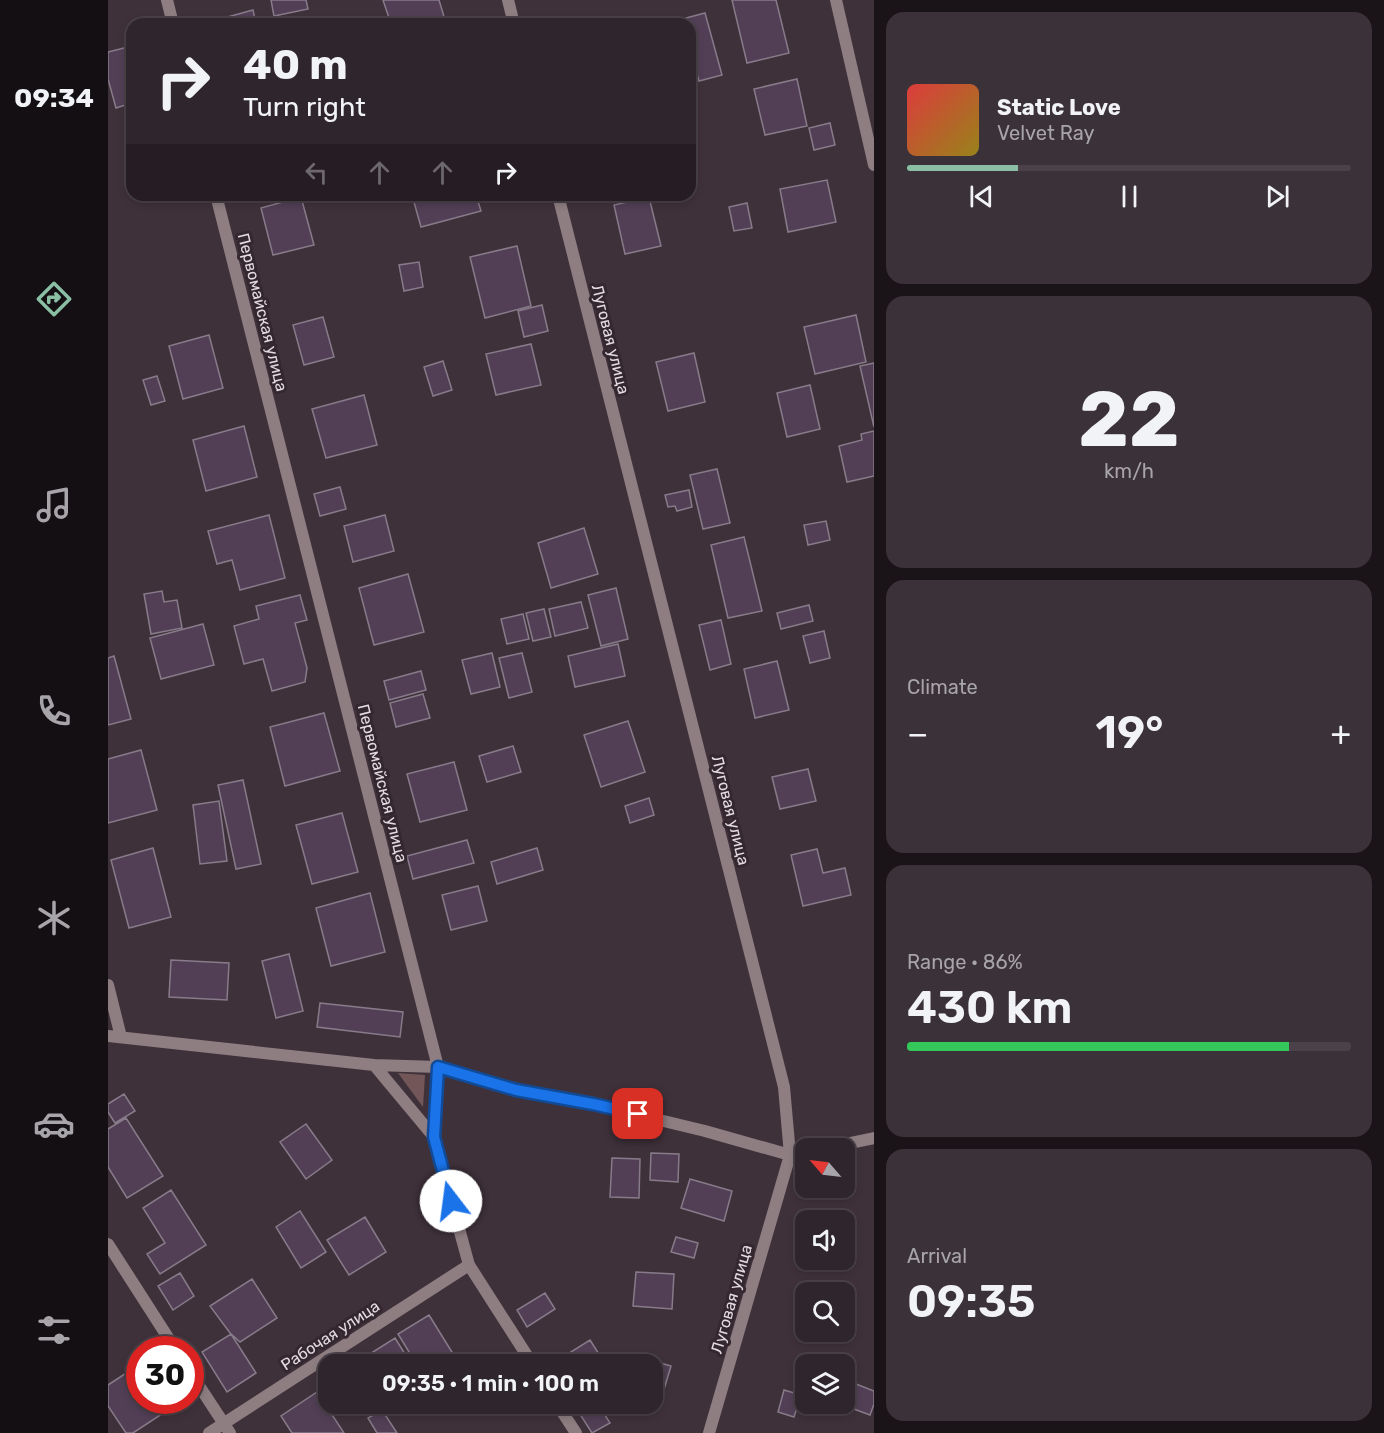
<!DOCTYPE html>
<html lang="en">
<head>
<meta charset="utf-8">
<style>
  body { margin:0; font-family:Rubik,sans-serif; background:#3b3138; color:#f1f3f6; height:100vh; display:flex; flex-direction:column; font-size:22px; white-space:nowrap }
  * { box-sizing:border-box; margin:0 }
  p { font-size:20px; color:#a7a5a9 }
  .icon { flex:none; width:33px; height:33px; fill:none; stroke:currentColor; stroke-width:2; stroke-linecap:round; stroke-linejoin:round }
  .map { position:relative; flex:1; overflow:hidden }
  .panel { display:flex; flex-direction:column; gap:12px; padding:12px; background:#1a1418; width:510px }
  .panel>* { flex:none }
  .guide { position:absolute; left:18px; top:18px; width:570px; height:183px; border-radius:18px; box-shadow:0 3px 9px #0003,0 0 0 2px #4a4248; background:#2f252c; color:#f1f3f6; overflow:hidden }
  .needle { width:39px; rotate:298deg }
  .buttons { position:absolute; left:687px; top:1138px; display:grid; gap:12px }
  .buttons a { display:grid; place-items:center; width:60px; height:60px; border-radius:12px; background:#2f252c; box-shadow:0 3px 9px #0003,0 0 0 2px #4a4248; font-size:30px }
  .speed { position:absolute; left:18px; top:1336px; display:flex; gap:12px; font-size:30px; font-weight:700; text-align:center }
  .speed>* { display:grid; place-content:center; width:78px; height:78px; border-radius:50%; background:#2f252c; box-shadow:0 3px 9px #0003,0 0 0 2px #4a4248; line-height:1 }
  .speed .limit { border:9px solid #d22; background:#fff; color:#111 }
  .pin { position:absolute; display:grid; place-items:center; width:51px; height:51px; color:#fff; margin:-26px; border-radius:12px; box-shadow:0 3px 9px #0006 }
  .me { position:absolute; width:66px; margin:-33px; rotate:345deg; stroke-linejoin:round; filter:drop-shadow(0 0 4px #0008) }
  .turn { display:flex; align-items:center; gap:21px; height:126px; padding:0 18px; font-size:27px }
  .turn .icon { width:78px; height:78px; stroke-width:2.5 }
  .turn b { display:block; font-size:42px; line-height:51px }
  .lanes { display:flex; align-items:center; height:57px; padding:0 18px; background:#0003; justify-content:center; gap:30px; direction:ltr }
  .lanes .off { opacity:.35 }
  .big { font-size:45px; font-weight:600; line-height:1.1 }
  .panel .card { flex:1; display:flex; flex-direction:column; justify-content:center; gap:9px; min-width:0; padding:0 21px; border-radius:18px; background:#3b3138 }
  .panel .dial { align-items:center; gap:0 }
  .dial b { font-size:78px; line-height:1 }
  .song { display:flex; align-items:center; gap:18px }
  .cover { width:72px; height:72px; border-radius:9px; background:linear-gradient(135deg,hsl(0 70% 55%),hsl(50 70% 35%)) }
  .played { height:6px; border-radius:3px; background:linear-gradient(90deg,#8abfa5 25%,#4a4248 25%) }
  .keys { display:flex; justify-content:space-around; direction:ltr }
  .heat { display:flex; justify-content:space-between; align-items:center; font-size:33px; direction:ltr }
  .charge { height:9px; border-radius:4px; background:linear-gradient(90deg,#34c759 86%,#4a4248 0) }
  .trip { position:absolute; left:210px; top:1354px; width:345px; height:60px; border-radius:18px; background:#2f252c; box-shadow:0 3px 9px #0003,0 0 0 2px #4a4248; font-weight:600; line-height:60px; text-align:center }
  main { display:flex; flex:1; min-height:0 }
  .dock { display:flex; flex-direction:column; width:108px; justify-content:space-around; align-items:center; background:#130f12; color:#a7a5a9 }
  .dock .icon { width:42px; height:42px }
  .dock .current { color:#8abfa5 }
  .dock b { font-size:27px; color:#f1f3f6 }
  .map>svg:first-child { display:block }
  .green { fill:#735758 }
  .building { fill:#523f56; stroke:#877b8a; stroke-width:1.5 }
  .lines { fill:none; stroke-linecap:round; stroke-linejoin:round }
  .minor { stroke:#8e7e82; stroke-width:12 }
  .route-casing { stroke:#114b97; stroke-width:15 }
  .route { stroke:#1a73e8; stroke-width:10 }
  .labels { text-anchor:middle; stroke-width:6; stroke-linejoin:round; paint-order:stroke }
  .street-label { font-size:16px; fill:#e4dbe1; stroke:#352730 }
</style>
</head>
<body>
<main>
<nav class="dock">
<b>09:34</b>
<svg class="icon current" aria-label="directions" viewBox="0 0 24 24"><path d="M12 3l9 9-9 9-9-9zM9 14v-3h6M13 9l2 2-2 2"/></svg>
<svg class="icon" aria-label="music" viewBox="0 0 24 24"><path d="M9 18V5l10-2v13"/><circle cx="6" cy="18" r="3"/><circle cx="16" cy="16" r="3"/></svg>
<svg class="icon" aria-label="phone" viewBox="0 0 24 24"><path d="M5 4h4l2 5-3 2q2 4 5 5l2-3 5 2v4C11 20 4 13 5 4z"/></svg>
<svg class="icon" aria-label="climate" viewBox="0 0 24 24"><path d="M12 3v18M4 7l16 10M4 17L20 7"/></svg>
<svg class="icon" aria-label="car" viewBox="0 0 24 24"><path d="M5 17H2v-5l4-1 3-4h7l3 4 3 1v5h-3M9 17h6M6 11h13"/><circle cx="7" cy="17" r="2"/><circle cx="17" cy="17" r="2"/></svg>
<svg class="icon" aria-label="filters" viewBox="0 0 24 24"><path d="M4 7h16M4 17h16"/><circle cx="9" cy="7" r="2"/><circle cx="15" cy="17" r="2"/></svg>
</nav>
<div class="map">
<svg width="766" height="1433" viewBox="0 0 766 1433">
  <rect width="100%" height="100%" fill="#3f313a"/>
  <path class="green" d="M290 1073 317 1075 315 1107Z"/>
  <path class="building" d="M163 0H198L200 9 166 16Z
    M275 0H331L337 20 323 24H283Z
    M624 0H668L681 53 639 63Z
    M145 10 148 24H113L112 19Z
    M597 13 614 75 591 81 582 49V24H575L574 19Z
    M24 46V103L8 108 0 79V52Z
    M689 79 699 126 657 135 646 89Z
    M722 123 727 145 706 150 701 128Z
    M719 180 728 222 680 232 672 189Z
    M304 195H368L373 211 313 227Z
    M193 197 206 245 165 255 153 208Z
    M541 197 553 246 517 254 506 205Z
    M639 203 644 228 626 231 621 207Z
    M409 246 423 306 377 318 362 257Z
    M311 262 315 287 296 291 291 265Z
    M434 305 440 331 416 337 410 311Z
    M748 315 758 362 707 374 696 327Z
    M215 317 226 357 196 365 185 325Z
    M101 335 115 388 75 399 61 346Z
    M423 344 433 385 388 395 378 354Z
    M586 353 597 402 560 411 548 362Z
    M335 361 344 390 325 396 316 367Z
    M766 363V427L752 366Z
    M49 376 57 401 43 405 35 380Z
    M702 385 712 429 679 437 669 393Z
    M256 395 269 445 218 458 204 409Z
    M136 426 149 477 98 491 85 440Z
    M766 431V476L739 482 731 446 754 440 753 434Z
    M609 469 622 523 595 529 582 475Z
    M232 487 238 509 212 516 206 494Z
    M581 490 584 507 569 511 567 506 560 507 557 495Z
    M161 515 177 578 132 590 124 560 109 564 100 531Z
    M277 515 286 551 245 562 236 526Z
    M718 521 722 540 700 545 696 525Z
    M476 528 490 574 443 588 430 543Z
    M636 537 654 611 620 618 603 545Z
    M300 574 316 632 266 645 251 588Z
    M508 588 520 639 493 646 480 595Z
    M54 591 56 602 69 600 74 628 43 634 36 594Z
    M192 595 199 620 187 623 199 668 197 682 164 691 155 659 136 664 126 626 151 619 148 606Z
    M473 602 480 628 447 636 441 609Z
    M701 605 705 621 673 629 669 613Z
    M436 609 443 637 425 641 418 613Z
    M415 614 421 639 399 644 393 619Z
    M613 620 623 664 602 670 591 625Z
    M95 624 106 665 53 679 42 638Z
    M716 631 722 658 702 663 695 636Z
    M510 644 517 676 467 687 460 656Z
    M384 653 392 687 363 694 354 660Z
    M414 653 424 692 401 698 391 658Z
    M6 656 23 719 0 725V658Z
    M669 661 681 710 647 718 636 669Z
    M313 671 318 690 281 700 276 681Z
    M315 694 322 718 288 727 282 703Z
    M216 713 232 771 177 786 162 727Z
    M520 721 537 772 493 787 476 735Z
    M405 746 413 772 379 782 371 756Z
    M33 750 49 810 0 823V759Z
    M346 762 359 810 312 822 299 774Z
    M700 769 708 801 672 809 664 777Z
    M135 780 153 864 128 869 110 785Z
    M541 798 546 815 522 823 517 806Z
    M111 801 119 861 92 864 85 805Z
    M234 813 250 872 204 884 188 825Z
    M359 840 366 863 305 879 299 856Z
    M45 848 63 917 21 928 3 860Z
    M429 848 435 870 389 884 383 862Z
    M709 849 715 873 737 868 743 895 695 906 683 855Z
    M370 886 379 921 343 930 334 895Z
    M262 893 277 952 223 966 208 908Z
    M181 954 195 1011 168 1018 154 961Z
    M63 960 121 963 119 1000 61 997Z
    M212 1003 295 1012 292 1037 209 1027Z
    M16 1094 27 1111 7 1123 0 1112V1104Z
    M18 1118 55 1176 19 1198 0 1167V1129Z
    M198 1124 224 1160 198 1179 172 1142Z
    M543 1153 571 1154 570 1182 542 1180Z
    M504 1158 532 1159 531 1198 502 1197Z
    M582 1179 624 1191 616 1221 573 1208Z
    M63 1190 98 1245 52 1274 39 1254 57 1243 35 1208Z
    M192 1211 218 1252 193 1268 168 1227Z
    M257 1217 278 1252 241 1275 219 1240Z
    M568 1237 590 1243 586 1258 563 1252Z
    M528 1272 566 1274 564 1309 525 1306Z
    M72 1273 86 1296 65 1310 50 1286Z
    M144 1279 169 1318 132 1342 122 1333 102 1306Z
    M437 1293 447 1309 419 1327 409 1310Z
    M321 1315 352 1365H309L290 1334Z
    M123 1334 148 1373 119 1392 94 1352Z
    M287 1338 297 1354 279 1365H251L249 1362Z
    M482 1340 496 1362 491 1365H442Z
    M520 1354 563 1366 552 1403 544 1401V1365H516Z
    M32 1364V1401H59L63 1408 25 1433H18L0 1406V1385Z
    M743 1382 766 1391V1404L762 1415 735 1405Z
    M676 1390 693 1395 686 1417 670 1412Z
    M209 1392 236 1433H184L173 1416Z
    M474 1404H490L502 1423 484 1433 468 1408Z
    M274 1410 289 1433H269L260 1418Z"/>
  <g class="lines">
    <path class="minor" d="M59 0 65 24
      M400 0 406 24
      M728 0 766 165
      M108 195 330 1067 326 1137 361 1265 425 1365
      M450 195 676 1087 682 1155 601 1433
      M0 985 13 1037
      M0 1036 266 1065 326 1137
      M266 1065 330 1067 408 1090 485 1104 597 1131 682 1155 698 1152
      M713 1149 766 1138
      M0 1244 68 1350
      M82 1372 122 1433
      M449 1404 468 1433
      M101 1433 361 1265"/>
  </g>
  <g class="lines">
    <g class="route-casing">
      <path id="route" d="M343 1201 326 1137 330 1067 408 1090 485 1104 530 1114"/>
    </g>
    <use href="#route" class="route"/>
  </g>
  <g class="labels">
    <g class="street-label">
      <text transform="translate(155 312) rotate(76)" y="6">Первомайская улица</text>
      <text transform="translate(503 339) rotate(76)" y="6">Луговая улица</text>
      <text transform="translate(275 783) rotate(76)" y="6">Первомайская улица</text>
      <text transform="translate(623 810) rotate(76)" y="6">Луговая улица</text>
      <text transform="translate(623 1299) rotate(-74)" y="6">Луговая улица</text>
      <text transform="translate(222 1335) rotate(-33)" y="6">Рабочая улица</text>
    </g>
  </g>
</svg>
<div class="buttons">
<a><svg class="needle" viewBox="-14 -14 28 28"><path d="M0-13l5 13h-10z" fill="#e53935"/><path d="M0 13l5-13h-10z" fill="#a7a5a9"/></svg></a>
<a><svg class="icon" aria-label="sound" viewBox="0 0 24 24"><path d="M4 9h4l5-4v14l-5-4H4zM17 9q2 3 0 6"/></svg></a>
<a><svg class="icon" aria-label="search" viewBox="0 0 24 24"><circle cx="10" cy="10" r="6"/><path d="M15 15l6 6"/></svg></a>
<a><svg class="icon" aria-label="layers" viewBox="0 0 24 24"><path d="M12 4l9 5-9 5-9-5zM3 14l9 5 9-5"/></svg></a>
</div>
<div class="speed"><div class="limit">30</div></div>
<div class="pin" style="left:530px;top:1114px;background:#d93025"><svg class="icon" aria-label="arrive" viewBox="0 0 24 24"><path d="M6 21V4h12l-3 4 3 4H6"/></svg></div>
<svg class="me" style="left:343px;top:1201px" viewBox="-20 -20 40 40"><circle r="19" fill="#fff"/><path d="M0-13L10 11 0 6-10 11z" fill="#1a73e8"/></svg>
<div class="trip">09:35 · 1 min · 100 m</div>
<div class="guide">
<div class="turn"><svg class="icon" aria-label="right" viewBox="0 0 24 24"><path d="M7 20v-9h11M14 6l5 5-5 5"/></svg><div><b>40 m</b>Turn right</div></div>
<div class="lanes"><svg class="icon off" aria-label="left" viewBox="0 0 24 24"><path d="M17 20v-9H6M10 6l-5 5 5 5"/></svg><svg class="icon off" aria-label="ahead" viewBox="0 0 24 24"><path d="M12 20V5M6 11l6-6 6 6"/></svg><svg class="icon off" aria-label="ahead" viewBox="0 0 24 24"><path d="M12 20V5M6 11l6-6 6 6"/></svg><svg class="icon" aria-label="right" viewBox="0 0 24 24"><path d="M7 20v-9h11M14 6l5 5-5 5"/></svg></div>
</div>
</div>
<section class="panel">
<div class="card">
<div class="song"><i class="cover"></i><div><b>Static Love</b><p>Velvet Ray</p></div></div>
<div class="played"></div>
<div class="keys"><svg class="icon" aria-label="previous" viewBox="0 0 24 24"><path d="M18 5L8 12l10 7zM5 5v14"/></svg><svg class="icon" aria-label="pause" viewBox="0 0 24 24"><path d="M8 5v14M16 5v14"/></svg><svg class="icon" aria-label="next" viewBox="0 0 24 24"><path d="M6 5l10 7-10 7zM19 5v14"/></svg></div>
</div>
<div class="card dial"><b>22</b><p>km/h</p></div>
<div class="card"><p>Climate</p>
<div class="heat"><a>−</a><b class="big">19°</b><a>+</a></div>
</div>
<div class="card"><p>Range · 86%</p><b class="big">430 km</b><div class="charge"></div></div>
<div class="card"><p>Arrival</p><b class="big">09:35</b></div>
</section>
</main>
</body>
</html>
